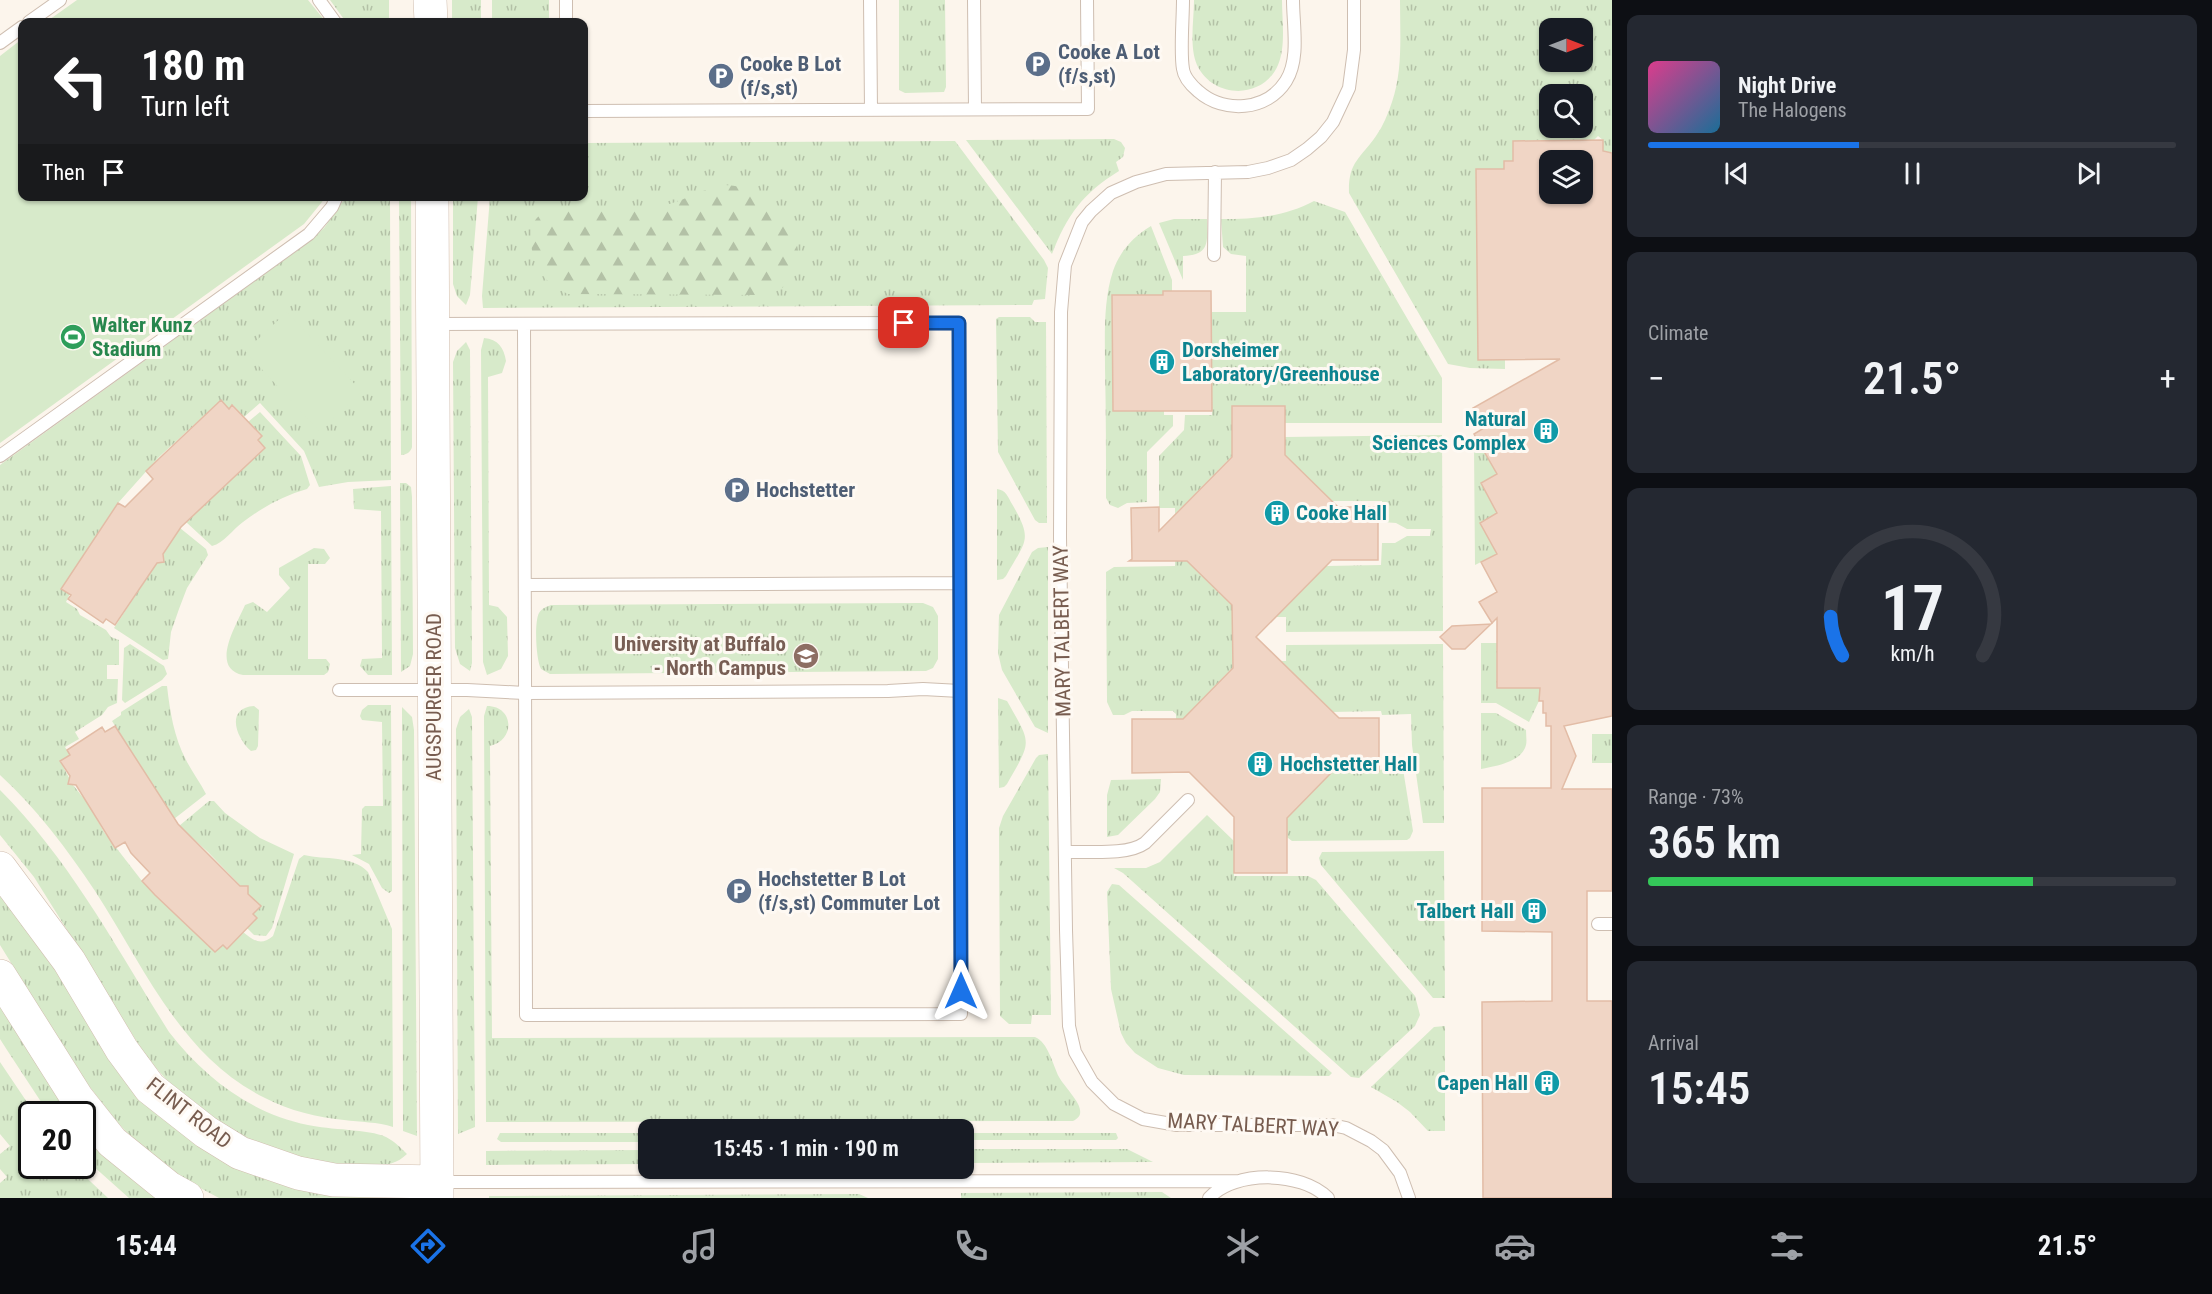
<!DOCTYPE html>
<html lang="en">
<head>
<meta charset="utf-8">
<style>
  body { margin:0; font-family:"Roboto Condensed",sans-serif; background:#242831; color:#f1f3f6; height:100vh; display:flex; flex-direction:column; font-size:22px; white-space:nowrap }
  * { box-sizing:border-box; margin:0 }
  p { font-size:20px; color:#9ea1a6 }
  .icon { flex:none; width:33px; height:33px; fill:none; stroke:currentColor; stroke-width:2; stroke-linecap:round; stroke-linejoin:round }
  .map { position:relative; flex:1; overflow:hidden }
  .drawer { display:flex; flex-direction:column; gap:15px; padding:15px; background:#0d0f14; width:600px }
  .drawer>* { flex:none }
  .banner { position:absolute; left:18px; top:18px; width:570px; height:183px; border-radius:12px; box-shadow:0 2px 4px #0004; background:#202124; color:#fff; overflow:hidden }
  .needle { width:39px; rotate:90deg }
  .fabs { position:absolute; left:1539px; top:18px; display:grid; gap:12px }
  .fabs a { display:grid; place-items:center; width:54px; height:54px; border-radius:12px; background:#171b24; box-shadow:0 2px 4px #0004; font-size:30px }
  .speed { position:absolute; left:18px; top:1101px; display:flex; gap:12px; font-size:30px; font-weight:700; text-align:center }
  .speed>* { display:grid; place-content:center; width:78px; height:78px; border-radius:50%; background:#171b24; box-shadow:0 2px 4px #0004; line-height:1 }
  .speed .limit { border:3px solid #111; border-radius:9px; background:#fff; color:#111 }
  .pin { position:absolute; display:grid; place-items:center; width:51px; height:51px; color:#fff; margin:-26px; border-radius:12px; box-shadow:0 3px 9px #0006 }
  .me { position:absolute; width:66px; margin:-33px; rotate:0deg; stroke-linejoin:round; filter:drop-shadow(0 0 4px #0008) }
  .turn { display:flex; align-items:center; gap:21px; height:126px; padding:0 24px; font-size:27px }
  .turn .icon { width:78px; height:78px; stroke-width:2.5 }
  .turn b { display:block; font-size:42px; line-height:51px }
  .then { display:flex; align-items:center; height:57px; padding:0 24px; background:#0003; gap:12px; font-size:22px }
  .big { font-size:45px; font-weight:600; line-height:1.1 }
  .drawer .card { flex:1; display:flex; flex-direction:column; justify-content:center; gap:9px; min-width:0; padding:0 21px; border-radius:12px; background:#242831 }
  .drawer .dial { align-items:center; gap:0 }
  .dial svg { height:156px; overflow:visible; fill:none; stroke:#363941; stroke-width:7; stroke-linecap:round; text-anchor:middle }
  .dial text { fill:#f1f3f6; stroke:none }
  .song { display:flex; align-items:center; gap:18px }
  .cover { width:72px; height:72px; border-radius:9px; background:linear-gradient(135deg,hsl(330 70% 55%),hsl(200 70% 35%)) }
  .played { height:6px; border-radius:3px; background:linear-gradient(90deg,#1a73e8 40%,#363941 40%) }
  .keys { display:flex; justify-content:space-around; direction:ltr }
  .heat { display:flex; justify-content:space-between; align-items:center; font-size:33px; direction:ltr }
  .charge { height:9px; border-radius:4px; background:linear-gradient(90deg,#34c759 73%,#363941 0) }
  .trip { position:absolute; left:638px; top:1119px; width:336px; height:60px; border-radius:12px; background:#171b24; box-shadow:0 2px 4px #0004; font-weight:600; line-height:60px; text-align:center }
  .dock { display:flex; height:96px; justify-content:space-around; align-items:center; background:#090b0e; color:#9ea1a6 }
  .dock .icon { width:42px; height:42px }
  .dock .active { color:#1a73e8 }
  .dock b { font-size:27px; color:#f1f3f6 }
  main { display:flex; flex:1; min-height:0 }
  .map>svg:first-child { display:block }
  .grass { fill:url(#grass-tufts); fill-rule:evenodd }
  .forest { fill:url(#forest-firs) }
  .pitch { fill:#d7eaca }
  .building { fill:#f0d5c5; stroke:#e2bca6; stroke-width:1.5; fill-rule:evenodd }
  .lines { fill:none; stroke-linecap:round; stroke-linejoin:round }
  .lane-casing { stroke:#cebeb1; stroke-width:14 }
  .secondary-casing { stroke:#d1beaf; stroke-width:34 }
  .lane { stroke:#fff; stroke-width:12 }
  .secondary { stroke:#fff; stroke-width:33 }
  .route-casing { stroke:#114b97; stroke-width:15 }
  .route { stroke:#1a73e8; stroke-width:10 }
  .labels { text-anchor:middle; stroke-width:6; stroke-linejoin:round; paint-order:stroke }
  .service-label { font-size:21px; font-weight:bold; fill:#4e5e75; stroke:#fef9f3; text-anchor:start }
  .leisure-label { font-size:21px; font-weight:bold; fill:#27864d; stroke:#fef9f3; text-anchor:start }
  .culture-label { font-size:21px; font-weight:bold; fill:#0d838f; stroke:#fef9f3; text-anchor:start }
  .street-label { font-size:21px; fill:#775c4f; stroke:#fef9f3 }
  .education-label { font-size:21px; font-weight:bold; fill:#785e54; stroke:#fef9f3; text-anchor:end }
</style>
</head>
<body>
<main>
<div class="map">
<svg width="1612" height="1198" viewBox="0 0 1612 1198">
  <defs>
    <pattern id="grass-tufts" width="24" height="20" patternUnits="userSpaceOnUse" patternTransform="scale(1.5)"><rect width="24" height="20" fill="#d7eaca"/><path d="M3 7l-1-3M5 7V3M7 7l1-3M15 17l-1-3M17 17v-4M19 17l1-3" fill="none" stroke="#b3c1a6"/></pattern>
    <pattern id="forest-firs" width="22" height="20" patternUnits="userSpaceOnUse" patternTransform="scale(1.5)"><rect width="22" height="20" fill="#d7eaca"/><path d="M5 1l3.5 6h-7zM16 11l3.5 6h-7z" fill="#b3c1a6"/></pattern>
  </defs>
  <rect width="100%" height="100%" fill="#fcf5ec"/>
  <path class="grass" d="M330 0H389V22H346Z
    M452 0H481V22H452Z
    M492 0H549V22H492Z
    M899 0H945L946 87 944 92 905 93 899 90Z
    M1194 0H1282C1282 20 1286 46 1278 65 1263 100 1213 99 1197 65 1189 47 1194 20 1194 0Z
    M1400 0H1612V153L1603 151V140L1598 136 1594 140 1513 141V161H1504V169L1476 170 1478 359H1505V369L1470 368 1448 364 1349 193C1348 162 1360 159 1376 136 1383 126 1388 114 1392 102 1403 70 1400 34 1400 0ZM1550 28H1582V62H1550ZM1550 94H1582V128H1550Z
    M1114 139 1121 142 1125 148 1123 157 1116 162 1119 171C1083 193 1067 215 1052 254L966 140Z
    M955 141 1044 260 1048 268 1045 299 1034 300 1032 305 483 308 482 296 490 197 584 196V143Z
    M346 197H390L391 480 348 482 319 487 304 451 260 403 244 417 233 405 229 409 221 400 159 457 118 503 103 525 66 602 77 609 80 615 106 630 111 637 119 640V665H107V679H118L117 703 108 707 102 715 75 732 79 739 65 747 70 755 60 761 73 785 85 800 95 794 91 809 104 832 142 881 215 952 223 945 243 932C254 941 261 946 273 936L299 859 304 855C325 860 352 855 368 872L392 929 393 1127C378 1122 360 1122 344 1120 317 1117 290 1111 265 1098 180 1056 144 966 95 891 67 849 37 809 0 775V465L305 245 324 228Z
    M399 197H411L412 447C411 452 406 455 401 455Z
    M453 197H478L470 295 466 305 457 296 453 284Z
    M1314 201 1345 212 1442 378V423H1285L1284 406H1232V450H1238L1175 514V508H1159V456L1184 430 1185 415H1212V312H1246V256L1231 254 1223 247 1221 219C1254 219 1284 217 1314 201Z
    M1174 219H1207C1207 241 1211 255 1183 256V280L1159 223Z
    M1151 226 1172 280V291H1163V295H1112L1113 411H1164V415H1173V426L1147 452V502L1127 503 1118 508 1110 505 1106 498C1106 455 1106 411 1105 368 1105 337 1103 301 1113 271 1120 251 1133 237 1151 226Z
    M999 317H1030L1035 322H1046L1047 523H1039L1035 520 998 452 996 319Z
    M484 338C498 339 504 348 506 361L502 373 488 377 489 605 498 607 507 617 508 656 501 669 487 675 483 662 481 350Z
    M466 342 470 350 472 663 470 671 460 664 455 648 453 362 457 351Z
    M260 412 301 456 310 485 307 489C283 496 263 507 243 522 233 529 224 543 212 546L186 522 265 448 258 440 248 422Z
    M1442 435 1443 631 1286 632V617H1275L1326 566 1381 565 1382 543H1395L1407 536H1430L1431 529H1407L1396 523 1382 522V501H1332L1280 450 1285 437Z
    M1480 443 1497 474 1481 483 1497 513 1480 523 1497 554 1475 565 1474 447Z
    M400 483H406L411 487 412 497 413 654 410 666 401 672Z
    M391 486 392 675H368L360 666 362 659 382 658 381 511 354 509 353 489Z
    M997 489C1006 490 1008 497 1012 504 1034 541 1025 541 1006 576L1003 579 997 580Z
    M180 528 206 549 208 555 187 588 179 609 171 632 168 659 163 660 114 628Z
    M1048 547V733L1035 727 1002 670 998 653 999 615 1032 552 1038 548Z
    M314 548 324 549 330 558 325 564H308V659H326L330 664 328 672 324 675H243C209 668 237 624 245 605L253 602 267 612 290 588 279 575V568Z
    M1175 549 1245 618H1232L1233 661H1239L1176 726V714L1173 711H1132L1124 715H1113L1107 702 1106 572 1114 567 1175 566Z
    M923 603 933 607 938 616V659L933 668 926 671 550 674 541 669C536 660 534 622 539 613 542 608 546 607 551 605Z
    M1481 643H1497V687L1540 688 1539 701 1529 722 1496 703H1481Z
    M130 644 164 666 167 674 162 680 125 703 122 700 124 648Z
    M1443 644 1444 823H1423L1412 745 1411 714 1382 715 1381 711 1332 712 1281 661H1286V645Z
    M162 686H167C170 712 174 737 186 760 192 772 200 782 206 794L174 819 112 721 121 715V712Z
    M998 698 1007 701C1032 745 1032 740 1007 784L1004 787 999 788Z
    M368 705H391L392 891 389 893 382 888 369 864 352 855 361 854 362 809 365 806H383L382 722 362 720 360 716 362 710Z
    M254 706 259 710 258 746 256 750 251 751C236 738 225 708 254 706Z
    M487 706C514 706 516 740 490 746L492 1038 1035 1037C1048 1042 1053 1065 1059 1077 1064 1086 1080 1102 1080 1110 1081 1116 1078 1118 1073 1121L486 1122 484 716Z
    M402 707 412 717 414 730 417 1136 403 1131Z
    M469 709 472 717 475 1127 458 1134 456 729 460 717Z
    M1481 713H1496L1526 730C1526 735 1527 741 1526 745 1522 762 1496 766 1481 769Z
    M1592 734H1612V763H1592Z
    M1048 754 1051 1015H1032L1031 1024H1009L1000 1016 999 828 1003 816 1036 758 1039 755Z
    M1344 760 1345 771 1403 769 1413 831 1410 838 1407 840 1292 841 1276 829Z
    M1161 779 1160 792 1155 799 1118 835 1107 837V795L1111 780Z
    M0 790C70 860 117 949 169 1032 205 1078 250 1113 308 1125 329 1130 369 1129 386 1137 394 1141 401 1148 407 1154 392 1168 380 1165 360 1165 302 1165 236 1140 191 1103 173 1088 158 1071 144 1053L34 877 0 835Z
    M209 801H214L225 813 260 838 294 854 272 928 266 936 254 935 247 928 257 918 253 914 260 906 208 852 179 826Z
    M1207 815 1234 841V876H1308L1316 880 1415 996 1420 1015 1415 1026 1359 1078 1351 1077 1123 873 1114 868H1146L1160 862Z
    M1444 851 1445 998H1433L1321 865 1319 858 1322 852Z
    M1112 884 1119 885 1332 1073 1329 1076 1184 1075 1158 1068 1135 1053 1126 1043 1121 1033 1111 989 1107 892Z
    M0 888 50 960 248 1173C280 1184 314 1196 348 1197 363 1197 379 1196 395 1196L401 1198H219L189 1182 139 1145 117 1122 79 1073 0 945Z
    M0 1004 70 1114H49L7 1050 0 1039Z
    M1445 1026V1131H1428L1410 1112 1397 1102 1371 1087 1434 1027Z
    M0 1062 35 1114H32V1166H74L108 1198H0V1183L7 1177 0 1169V1154L10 1146 0 1134Z
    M82 1132 111 1161 158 1198H129L83 1157Z
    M500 1133H648V1142H501L497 1139Z
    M969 1133H1116L1118 1138 1116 1140H963V1135Z
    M963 1149H1127L1153 1162 963 1163Z
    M648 1150V1164L486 1165V1151Z
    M1162 1192 1171 1198H961V1193Z
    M859 1194 868 1198H489V1196Z"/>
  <path class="forest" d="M723 185C738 186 756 188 769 196 776 202 781 211 786 219 805 252 807 286 763 295L568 294C548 284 536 273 532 250 530 240 530 223 539 216 559 200 602 209 626 209 637 209 651 208 662 206 684 201 702 189 723 185Z"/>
  <path class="pitch" d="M77 0H308L326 22H46Z
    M22 39V196L326 197 304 224 0 443V56Z
    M287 312 362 392 319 431 245 351Z"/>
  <path class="building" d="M1603 140V151L1612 153V716L1564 726 1576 756 1562 789H1612V891H1587V1001H1612V1198H1483L1482 1002 1552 1001V932L1482 931V788H1551V726H1546V713H1543V701H1539L1540 688H1497V618L1492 623 1479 602 1497 592 1481 562 1497 554 1480 523 1497 513 1481 483 1497 474 1474 434 1484 428 1473 408 1560 359 1478 360 1476 169H1504V161H1513V141ZM1550 160H1582V194H1550Z
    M1163 291H1211L1212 411H1113L1112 295H1163Z
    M221 400 229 409 232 405 262 436 258 440 265 448 181 527 163 554 164 562 157 563 115 625 106 619 103 623 68 599 71 595 61 589 118 503 125 507 153 479 146 471Z
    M1232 406H1285V455L1338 507H1378V560H1332L1256 637 1339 718H1379V771H1333L1287 818V873H1234V817L1189 772 1132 773V719H1183L1233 668 1232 605 1187 561H1129L1132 559 1131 508 1159 507V531L1232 457Z
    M1491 624 1465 649H1452L1440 637 1452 626Z
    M115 726 178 824 240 886H248V894L261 906 253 914 257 918 227 949 223 945 215 952 155 895 142 881 150 873 131 853 125 842 115 848 76 785 68 784 70 776 60 761 70 755 67 750 102 727 105 732Z"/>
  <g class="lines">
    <g class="lane-casing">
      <path id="lane" d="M319 0 335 22
        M566 0V22
        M870 0 871 110
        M974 0 975 109
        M1183 0C1183 19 1180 52 1183 69 1184 77 1192 86 1198 91 1224 114 1267 111 1286 81 1300 59 1293 25 1293 0
        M1354 0V50L1349 88 1333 122 1321 137 1307 149 1291 160 1268 168 1248 172 1166 174 1136 182 1111 193 1091 211 1082 222 1065 265 1061 312 1060 537 1066 930 1069 1026 1075 1052 1092 1082 1114 1104 1143 1119 1177 1125H1332L1346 1128 1371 1141 1383 1150 1400 1173 1409 1198
        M29 22 60 0
        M0 43 22 27
        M584 111 1088 109 1087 0
        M1214 255 1215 172
        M433 324 959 323 961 1014 526 1015 524 324
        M0 456 309 234 332 207 337 196
        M525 585 960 583
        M339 690H467L525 693 888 691 923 689 960 691
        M1065 852C1087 851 1127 856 1145 843L1188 800
        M1598 924H1612
        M439 1182 1239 1181
        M1209 1198C1235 1170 1301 1171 1328 1198"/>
    </g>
    <g class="secondary-casing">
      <path id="secondary" d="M430 0 431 22
        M432 196 437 1198
        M0 868 69 961 122 1050 150 1088 206 1132 240 1153 298 1173 334 1180 437 1182
        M0 976 77 1098 112 1142 169 1188 187 1198"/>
    </g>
    <use href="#lane" class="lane"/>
    <use href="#secondary" class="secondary"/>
  </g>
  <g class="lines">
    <g class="route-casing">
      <path id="route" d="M904 323H959L961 991"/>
    </g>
    <use href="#route" class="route"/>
  </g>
  <defs>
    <g id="parking-disc" transform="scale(1.35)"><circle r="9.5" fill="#5c6f8a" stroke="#fef9f3"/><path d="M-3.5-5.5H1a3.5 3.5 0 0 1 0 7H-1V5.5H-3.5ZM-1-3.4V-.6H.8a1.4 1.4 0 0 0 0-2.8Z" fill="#fff"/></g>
    <g id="stadium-disc" transform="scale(1.35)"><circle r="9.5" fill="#2e9e5b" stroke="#fef9f3"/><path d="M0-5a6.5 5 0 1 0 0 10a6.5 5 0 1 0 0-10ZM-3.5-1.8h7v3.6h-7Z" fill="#fff"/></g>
    <g id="building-disc" transform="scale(1.35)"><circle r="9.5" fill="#0f9aa8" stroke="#fef9f3"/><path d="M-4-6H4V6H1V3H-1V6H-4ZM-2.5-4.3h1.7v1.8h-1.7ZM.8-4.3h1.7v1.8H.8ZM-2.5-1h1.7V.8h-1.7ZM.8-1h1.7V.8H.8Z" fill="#fff"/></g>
    <g id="university-disc" transform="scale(1.35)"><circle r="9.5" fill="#8d6e63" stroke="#fef9f3"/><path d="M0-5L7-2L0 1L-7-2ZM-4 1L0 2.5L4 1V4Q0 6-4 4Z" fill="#fff"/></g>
  </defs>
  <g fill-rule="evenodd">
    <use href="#parking-disc" x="1038" y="64"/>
    <use href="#parking-disc" x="721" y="76"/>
    <use href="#stadium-disc" x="73" y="337"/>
    <use href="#building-disc" x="1162" y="362"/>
    <use href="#building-disc" x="1546" y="431"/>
    <use href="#parking-disc" x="737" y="490"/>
    <use href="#building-disc" x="1277" y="513"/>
    <use href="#university-disc" x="806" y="656"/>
    <use href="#building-disc" x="1260" y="764"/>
    <use href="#parking-disc" x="739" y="891"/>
    <use href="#building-disc" x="1534" y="911"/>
    <use href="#building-disc" x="1547" y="1083"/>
  </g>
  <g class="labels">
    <g class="service-label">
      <text x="1058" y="59">Cooke A Lot<tspan x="1058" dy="24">(f/s,st)</tspan></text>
      <text x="740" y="71">Cooke B Lot<tspan x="740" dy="24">(f/s,st)</tspan></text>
      <text x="756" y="497">Hochstetter</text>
      <text x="758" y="886">Hochstetter B Lot<tspan x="758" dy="24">(f/s,st) Commuter Lot</tspan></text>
    </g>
    <g class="leisure-label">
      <text x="92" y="332">Walter Kunz<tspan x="92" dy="24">Stadium</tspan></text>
    </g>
    <g class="culture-label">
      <text x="1182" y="357">Dorsheimer<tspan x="1182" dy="24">Laboratory/Greenhouse</tspan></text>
      <text x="1526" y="426" text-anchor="end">Natural<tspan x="1526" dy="24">Sciences Complex</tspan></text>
      <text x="1296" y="520">Cooke Hall</text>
      <text x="1280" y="771">Hochstetter Hall</text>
      <text x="1514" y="918" text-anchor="end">Talbert Hall</text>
      <text x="1528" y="1090" text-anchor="end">Capen Hall</text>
    </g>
    <g class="street-label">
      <text transform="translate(1062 631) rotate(-91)" y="7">MARY TALBERT WAY</text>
      <text transform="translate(434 697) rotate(-90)" y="7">AUGSPURGER ROAD</text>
      <text transform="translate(189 1113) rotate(38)" y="7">FLINT ROAD</text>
      <text transform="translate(1253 1125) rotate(3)" y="7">MARY TALBERT WAY</text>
    </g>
    <g class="education-label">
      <text x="786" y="651">University at Buffalo<tspan x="786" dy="24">- North Campus</tspan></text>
    </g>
  </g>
</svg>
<div class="fabs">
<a><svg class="needle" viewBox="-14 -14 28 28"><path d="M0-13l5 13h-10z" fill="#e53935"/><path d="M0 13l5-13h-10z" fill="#9ea1a6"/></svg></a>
<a><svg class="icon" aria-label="search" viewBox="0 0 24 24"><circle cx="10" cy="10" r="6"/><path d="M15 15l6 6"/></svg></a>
<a><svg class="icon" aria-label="layers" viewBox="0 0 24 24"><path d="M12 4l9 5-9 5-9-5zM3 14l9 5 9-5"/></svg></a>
</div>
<div class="speed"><div class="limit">20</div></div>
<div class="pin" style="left:904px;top:323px;background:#d93025"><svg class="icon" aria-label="arrive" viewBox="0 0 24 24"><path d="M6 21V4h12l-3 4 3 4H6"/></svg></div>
<svg class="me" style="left:961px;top:991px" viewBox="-20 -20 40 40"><path d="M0-17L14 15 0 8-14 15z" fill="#1a73e8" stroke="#fff" stroke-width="4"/></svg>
<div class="trip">15:45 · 1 min · 190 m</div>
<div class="banner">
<div class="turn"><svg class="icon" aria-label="left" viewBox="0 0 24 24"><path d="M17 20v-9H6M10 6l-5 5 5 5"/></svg><div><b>180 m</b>Turn left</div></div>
<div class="then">Then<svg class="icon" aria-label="arrive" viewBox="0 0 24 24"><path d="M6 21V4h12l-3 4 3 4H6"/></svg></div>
</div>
</div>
<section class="drawer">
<div class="card">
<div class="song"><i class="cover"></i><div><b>Night Drive</b><p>The Halogens</p></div></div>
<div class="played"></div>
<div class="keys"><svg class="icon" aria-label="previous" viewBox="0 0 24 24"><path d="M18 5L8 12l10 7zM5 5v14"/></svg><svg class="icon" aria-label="pause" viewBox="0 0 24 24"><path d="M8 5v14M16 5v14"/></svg><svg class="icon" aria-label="next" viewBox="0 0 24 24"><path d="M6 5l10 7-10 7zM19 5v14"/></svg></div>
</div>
<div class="card"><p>Climate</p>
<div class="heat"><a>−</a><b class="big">21.5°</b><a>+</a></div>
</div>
<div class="card dial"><svg viewBox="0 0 100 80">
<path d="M14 69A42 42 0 1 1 86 69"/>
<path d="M14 69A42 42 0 0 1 8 49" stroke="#1a73e8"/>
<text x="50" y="56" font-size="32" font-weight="700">17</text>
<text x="50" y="72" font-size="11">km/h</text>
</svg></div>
<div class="card"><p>Range · 73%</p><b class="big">365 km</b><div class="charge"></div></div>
<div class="card"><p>Arrival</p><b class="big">15:45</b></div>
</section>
</main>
<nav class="dock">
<b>15:44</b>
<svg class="icon active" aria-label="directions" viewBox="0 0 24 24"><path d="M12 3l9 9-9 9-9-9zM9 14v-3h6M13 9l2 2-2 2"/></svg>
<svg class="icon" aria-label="music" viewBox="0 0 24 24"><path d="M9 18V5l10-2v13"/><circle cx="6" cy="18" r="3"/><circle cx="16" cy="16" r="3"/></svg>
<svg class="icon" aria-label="phone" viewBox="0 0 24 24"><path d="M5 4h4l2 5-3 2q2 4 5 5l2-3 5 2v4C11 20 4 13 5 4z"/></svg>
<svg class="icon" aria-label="climate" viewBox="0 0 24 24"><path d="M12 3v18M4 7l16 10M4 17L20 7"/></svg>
<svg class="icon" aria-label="car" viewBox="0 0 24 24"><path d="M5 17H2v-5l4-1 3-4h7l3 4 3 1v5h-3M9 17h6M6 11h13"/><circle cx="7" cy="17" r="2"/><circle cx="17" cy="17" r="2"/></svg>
<svg class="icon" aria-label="filters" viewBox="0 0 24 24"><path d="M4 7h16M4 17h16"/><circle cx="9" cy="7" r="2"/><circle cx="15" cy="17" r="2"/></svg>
<b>21.5°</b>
</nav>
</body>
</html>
